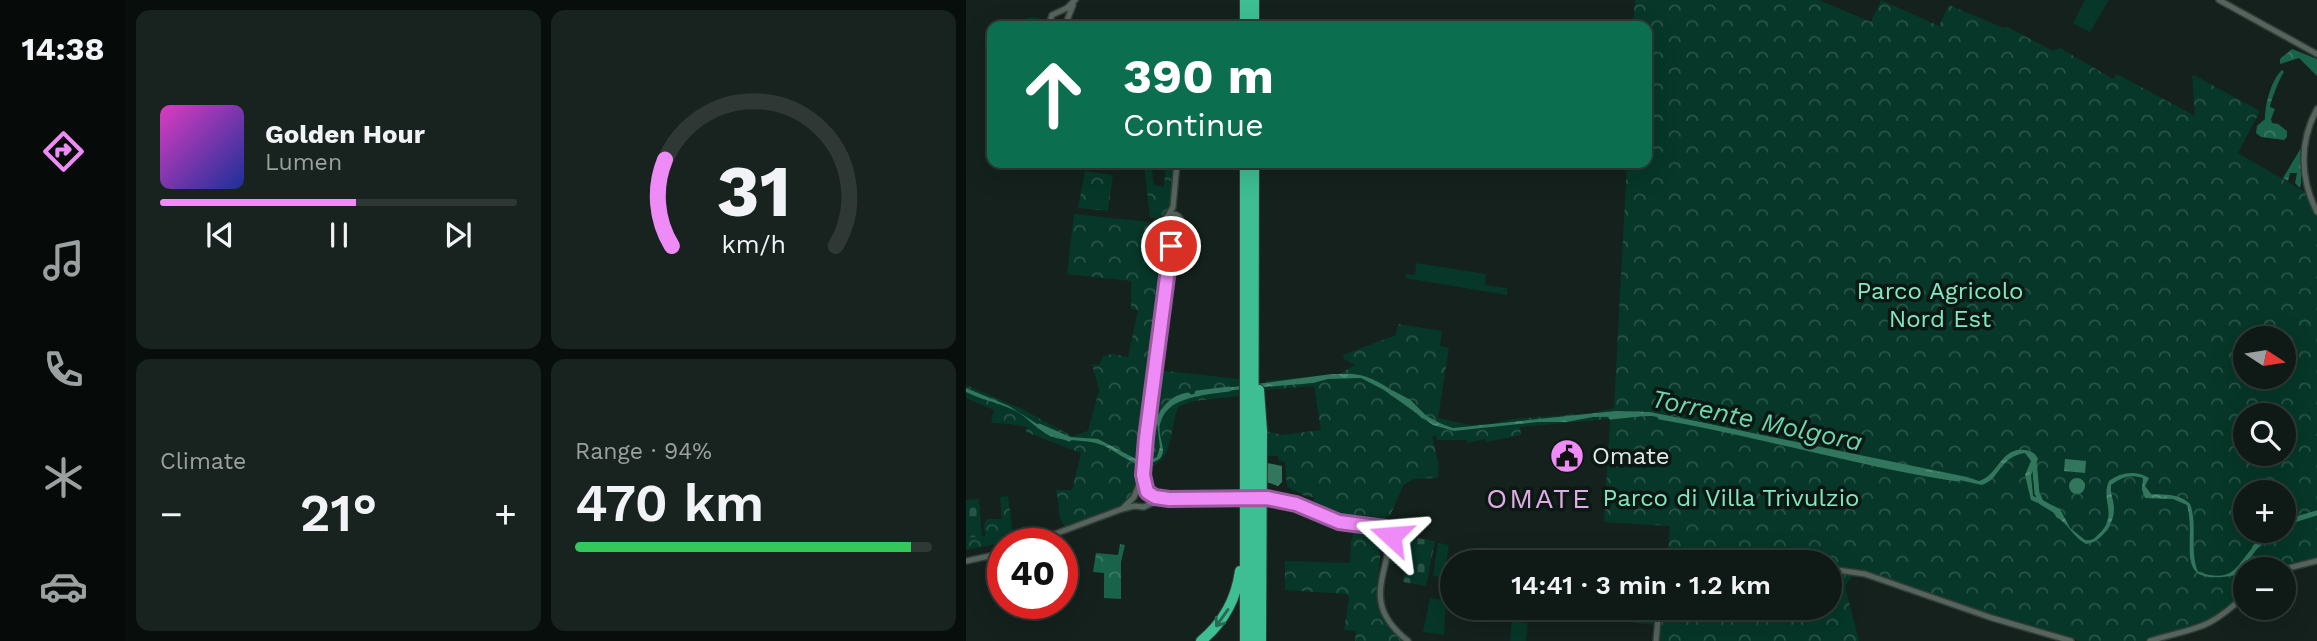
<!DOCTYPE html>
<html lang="en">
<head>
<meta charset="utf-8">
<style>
  body { margin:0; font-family:"Work Sans",sans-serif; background:#18221e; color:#f1f3f6; height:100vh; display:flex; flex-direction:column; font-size:26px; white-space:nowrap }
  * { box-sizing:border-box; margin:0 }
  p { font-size:23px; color:#9ba0a0 }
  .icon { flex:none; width:38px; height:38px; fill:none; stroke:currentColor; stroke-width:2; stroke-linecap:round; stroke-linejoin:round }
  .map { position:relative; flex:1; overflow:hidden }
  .sheet { display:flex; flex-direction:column; gap:10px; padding:10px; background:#080e0c; width:840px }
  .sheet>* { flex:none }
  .top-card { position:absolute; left:21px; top:21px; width:665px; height:147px; border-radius:14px; box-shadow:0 7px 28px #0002,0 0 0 2px #2f3834; background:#0b6e4f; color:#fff; overflow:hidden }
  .needle { width:46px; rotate:102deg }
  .controls { position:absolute; left:1267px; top:326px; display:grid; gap:14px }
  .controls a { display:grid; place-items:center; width:63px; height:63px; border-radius:50%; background:#0f1915; box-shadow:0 7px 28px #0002,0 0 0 2px #2f3834; font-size:35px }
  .speed { position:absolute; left:21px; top:528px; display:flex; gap:14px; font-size:35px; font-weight:700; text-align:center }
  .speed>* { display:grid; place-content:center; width:91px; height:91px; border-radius:50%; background:#0f1915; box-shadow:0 7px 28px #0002,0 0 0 2px #2f3834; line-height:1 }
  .speed .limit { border:10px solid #d22; background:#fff; color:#111 }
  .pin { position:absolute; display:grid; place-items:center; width:60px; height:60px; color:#fff; margin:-30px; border:4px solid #fff; border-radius:50%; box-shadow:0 2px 7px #0007 }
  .me { position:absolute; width:77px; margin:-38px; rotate:289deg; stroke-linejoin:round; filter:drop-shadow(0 0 5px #0008) }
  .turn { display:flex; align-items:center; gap:24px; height:147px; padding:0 21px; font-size:32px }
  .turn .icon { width:91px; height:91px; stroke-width:2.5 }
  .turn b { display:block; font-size:49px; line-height:60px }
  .big { font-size:52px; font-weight:600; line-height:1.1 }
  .sheet .tile { flex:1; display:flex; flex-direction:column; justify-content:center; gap:10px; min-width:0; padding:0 24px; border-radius:14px; background:#18221e }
  .sheet .dial { align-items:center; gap:0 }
  .dial svg { height:182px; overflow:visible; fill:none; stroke:#2f3834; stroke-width:7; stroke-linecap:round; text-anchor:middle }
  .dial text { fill:#f1f3f6; stroke:none }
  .song { display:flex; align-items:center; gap:21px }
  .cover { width:84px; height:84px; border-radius:10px; background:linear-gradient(135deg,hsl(310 70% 55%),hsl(230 70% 35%)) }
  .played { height:7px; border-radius:4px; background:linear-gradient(90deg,#ef8bf6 55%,#2f3834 55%) }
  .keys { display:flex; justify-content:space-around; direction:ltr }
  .heat { display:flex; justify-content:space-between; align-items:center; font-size:38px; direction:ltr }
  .charge { height:10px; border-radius:5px; background:linear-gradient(90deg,#34c759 94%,#2f3834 0) }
  .sheet .tiles { flex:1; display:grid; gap:10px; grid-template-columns:repeat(2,1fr) }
  .trip { position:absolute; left:474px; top:550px; width:402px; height:70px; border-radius:35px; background:#0f1915; box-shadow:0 7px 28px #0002,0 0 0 2px #2f3834; font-weight:600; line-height:70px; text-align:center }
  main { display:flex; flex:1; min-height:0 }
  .menu { display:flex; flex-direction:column; width:126px; justify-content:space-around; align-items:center; background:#060a08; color:#9ba0a0 }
  .menu .icon { width:49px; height:49px }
  .menu .on { color:#ef8bf6 }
  .menu b { font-size:32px; color:#f1f3f6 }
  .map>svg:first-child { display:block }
  .green { fill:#063728 }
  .forest { fill:url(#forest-crowns) }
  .cemetery { fill:url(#cemetery-stones) }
  .park { fill:url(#park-crowns); fill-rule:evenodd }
  .water { fill:url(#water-ripples) }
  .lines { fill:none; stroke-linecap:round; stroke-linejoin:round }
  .river { stroke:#31765d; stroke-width:5 }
  .tertiary-casing { stroke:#333c37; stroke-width:8 }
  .motorway-casing { stroke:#333c37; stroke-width:12 }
  .tertiary { stroke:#55645d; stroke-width:5 }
  .motorway { stroke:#3dbe93; stroke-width:10 }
  .tertiary-bridge-casing { stroke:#333c37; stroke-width:8; stroke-linecap:butt }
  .tertiary-bridge { stroke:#55645d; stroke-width:5 }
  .oneway { stroke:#246b53 }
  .route-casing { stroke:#9b5aa0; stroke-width:18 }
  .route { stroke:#ef8bf6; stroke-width:12 }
  .labels { text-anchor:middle; stroke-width:7; stroke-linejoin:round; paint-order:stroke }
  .park-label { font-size:24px; fill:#83e8c1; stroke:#0b1813 }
  .poi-label { font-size:24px; fill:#e0e9e5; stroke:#0b1813; text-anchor:start }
  .water-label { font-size:26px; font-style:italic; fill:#6fd5ae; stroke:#0b1813 }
  .quarter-label { font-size:28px; letter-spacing:2px; fill:#e2abe5; stroke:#0b1813 }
</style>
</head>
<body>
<main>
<nav class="menu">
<b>14:38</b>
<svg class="icon on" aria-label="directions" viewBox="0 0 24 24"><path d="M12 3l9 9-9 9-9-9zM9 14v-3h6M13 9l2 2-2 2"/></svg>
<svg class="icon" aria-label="music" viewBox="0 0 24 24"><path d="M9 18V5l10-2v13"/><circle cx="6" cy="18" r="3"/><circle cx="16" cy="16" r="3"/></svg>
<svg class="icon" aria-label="phone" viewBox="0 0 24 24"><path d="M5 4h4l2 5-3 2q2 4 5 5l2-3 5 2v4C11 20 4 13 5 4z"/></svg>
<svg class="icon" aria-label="climate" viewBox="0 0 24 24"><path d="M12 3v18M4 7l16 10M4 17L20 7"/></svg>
<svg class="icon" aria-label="car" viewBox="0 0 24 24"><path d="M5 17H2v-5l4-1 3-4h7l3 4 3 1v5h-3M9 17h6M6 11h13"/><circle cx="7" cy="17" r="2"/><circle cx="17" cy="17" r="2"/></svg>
</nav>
<section class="sheet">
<div class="tiles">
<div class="tile">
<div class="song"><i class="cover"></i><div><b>Golden Hour</b><p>Lumen</p></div></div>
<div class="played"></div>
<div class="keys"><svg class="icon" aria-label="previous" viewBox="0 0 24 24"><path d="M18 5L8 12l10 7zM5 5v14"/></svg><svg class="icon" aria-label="pause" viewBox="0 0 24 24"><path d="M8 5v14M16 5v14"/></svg><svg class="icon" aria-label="next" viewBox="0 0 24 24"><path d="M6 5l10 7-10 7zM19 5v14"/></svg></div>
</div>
<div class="tile dial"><svg viewBox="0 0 100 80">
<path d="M14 69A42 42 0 1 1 86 69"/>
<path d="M14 69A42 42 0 0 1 11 31" stroke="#ef8bf6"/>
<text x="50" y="56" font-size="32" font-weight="700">31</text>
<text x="50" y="72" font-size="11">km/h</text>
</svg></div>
<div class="tile"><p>Climate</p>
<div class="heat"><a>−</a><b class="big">21°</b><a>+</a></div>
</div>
<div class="tile"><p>Range · 94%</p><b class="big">470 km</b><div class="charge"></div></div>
</div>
</section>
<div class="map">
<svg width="1351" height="641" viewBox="0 0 1351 641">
  <defs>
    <pattern id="forest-crowns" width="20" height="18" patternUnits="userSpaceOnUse" patternTransform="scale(1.75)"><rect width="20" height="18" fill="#1a634b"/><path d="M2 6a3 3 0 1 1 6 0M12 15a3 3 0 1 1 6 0" fill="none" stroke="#3b7965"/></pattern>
    <pattern id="cemetery-stones" width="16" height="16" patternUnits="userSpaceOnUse" patternTransform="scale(1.75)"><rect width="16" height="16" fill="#063728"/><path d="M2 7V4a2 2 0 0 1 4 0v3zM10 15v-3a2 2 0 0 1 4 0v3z" fill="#2a5447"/></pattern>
    <pattern id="park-crowns" width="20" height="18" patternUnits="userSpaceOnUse" patternTransform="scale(1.75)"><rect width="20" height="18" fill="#063728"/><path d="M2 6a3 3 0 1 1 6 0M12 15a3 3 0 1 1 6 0" fill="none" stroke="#2a5447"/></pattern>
    <pattern id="water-ripples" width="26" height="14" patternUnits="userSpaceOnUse" patternTransform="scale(1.75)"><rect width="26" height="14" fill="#31765d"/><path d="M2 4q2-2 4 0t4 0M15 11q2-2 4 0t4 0" fill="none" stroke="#58907c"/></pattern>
  </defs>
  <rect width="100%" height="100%" fill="#14211c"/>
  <path class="green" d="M1119 0H1143L1124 32 1107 23Z
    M67 17 79 20 82 26H55V20Z
    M450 263 520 274 519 285 541 288V295L439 278 440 274 449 275Z
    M433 536 445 537 440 565 420 563 427 542Z
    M472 543 483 545 478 578 467 576Z
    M464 598 480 600 478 635 457 632Z
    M658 607H688L687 625 656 621Z
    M546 621 562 623 560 641H544Z"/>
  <path class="forest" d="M1326 49 1351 59V76L1333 58 1314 64V59Z
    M1316 70 1318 72C1314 77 1305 100 1304 107L1309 109 1305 119 1306 123 1312 124 1321 131V137L1318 140 1295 137 1290 133 1291 126 1299 119C1299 105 1305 80 1316 70Z
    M1335 148V184L1334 188 1329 183 1331 173H1324L1322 181 1317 178Z
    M154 544 159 545 155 562V599L138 598V573L127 572 130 553 152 555Z"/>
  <path class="cemetery" d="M13 499 16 537 0 538V500Z
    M445 537 469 541 460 586 437 582Z"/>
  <path class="park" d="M669 0H853L905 22 915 0 973 26 983 5 1038 28 1040 26 1087 51 1094 48 1147 79 1151 74 1229 116 1226 76 1228 75 1294 111 1272 153 1341 193 1351 214V560L1314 569H1279V593L1246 621 1179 641H1114L1075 631 1049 621 1034 618 891 570 879 586 893 641H692L696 607H864V562H701L704 526 638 522 644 419 554 427 555 435 520 442 519 439 502 443 501 440H471V436H466L473 466 471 478 448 479 437 485 425 514 412 524C392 524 364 518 347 507L348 497 339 496 321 487 319 462 312 460V456H301L300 431 315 435 355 430 348 386 299 390 300 381 373 374 389 365 378 359 377 355 430 335 432 324 476 331 474 346 483 348 472 418 504 425 524 424 547 419 625 413 648 408 661 163H681V26H667ZM1279 338H1318V376H1279ZM1279 415H1318V453H1279ZM1279 492H1318V530H1279Z
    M200 163H208L206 206 193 219 184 218 178 165 185 164 188 185 198 187Z
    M119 171 147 175 142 211 112 208Z
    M108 214 184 222 194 225 202 236 185 366 192 370 274 379 273 396 228 401 212 407C203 431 208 469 173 469 172 483 167 496 156 506L101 527C88 518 96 502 89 490H106L115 453 60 432 61 427 44 424 25 423 28 410 0 398V385L54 408 106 436 122 431 133 390 126 364 133 365 137 356 147 354 162 357 172 310 165 309V281L101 274Z
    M42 496 47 534 52 533 53 536 26 545 0 550V538L19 536 18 524 21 519H36L34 497Z
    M389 528C434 539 402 577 414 604 419 617 431 629 439 641H389L390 631 378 630 383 599 381 594 319 590V561L384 563 385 541Z"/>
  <path class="water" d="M366 374C375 374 385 373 394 375 428 383 452 418 487 428L650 411 684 412 1001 477 1013 481C1032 476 1035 447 1058 450 1066 451 1069 453 1072 459L1065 475 1067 496 1094 509 1104 528 1119 540C1126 541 1128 539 1133 534 1153 514 1134 501 1143 481 1155 472 1170 470 1183 478L1179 486 1185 494C1199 495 1213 493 1224 504 1232 524 1223 550 1232 572 1272 585 1270 562 1293 541L1295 544 1270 575C1203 588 1232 545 1221 505L1207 499 1179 498 1176 490 1177 478C1164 474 1156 477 1145 485 1144 494 1148 500 1148 509 1148 525 1135 542 1120 544 1107 537 1102 523 1090 517L1087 509 1065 500 1059 475 1065 461 1059 453C1031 458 1036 478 1016 485L823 443 686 416 627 417 600 422H572L488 431 467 425 418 390 395 378 362 379 347 383C316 386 228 390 206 406 175 430 215 454 185 463 168 469 151 451 136 445 120 438 101 443 84 436 72 430 62 418 50 411 34 403 16 400 0 392V388L43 406 90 436 132 439 172 460 183 461 191 457 194 447 191 422 198 409 216 396 267 387Z
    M1099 459 1120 461 1119 473 1098 471Z
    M301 463 316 466V482L312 486 301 482Z
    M1103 486a8 8 0 1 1 16 0a8 8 0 1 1-16 0Z"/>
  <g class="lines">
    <path class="river" d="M231 393 263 389
      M426 393 443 402 457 416
      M645 417 673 414
      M694 417C794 434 891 464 992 479
      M192 422C196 408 208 397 222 395
      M73 426 103 439
      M1068 460 1071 493 1075 502 1093 513
      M1318 525 1324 521 1351 513
      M1289 547 1311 530"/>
    <g class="tertiary-casing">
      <path id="tertiary" d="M1253 0 1351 54
        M87 26 84 21 86 15 101 8 109 0
        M99 26 107 5
        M99 26 112 24 126 26
        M1351 109C1333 142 1334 179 1351 212
        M199 222a8 8 0 1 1 16 0a8 8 0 1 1-16 0Z
        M203 214 207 207 211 163
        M177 481 184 495 197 498
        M301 498 328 503 373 522 419 528
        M156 509 168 497 177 475 206 239 209 230
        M394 527C403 531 409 539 417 542L424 539V531L419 528 414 529 411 534 412 540
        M425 537C418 581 398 606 442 641
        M62 544 156 509 168 506 178 507 190 501 203 499 271 498
        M700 560 731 562
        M0 561 37 553
        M864 569 899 574 1026 618 1105 641
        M1318 569 1351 561
        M690 641 693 607
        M1184 641C1230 627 1242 631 1279 595"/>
    </g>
    <g class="motorway-casing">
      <path id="motorway" d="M279 0V26
        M288 26V0
        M293 390 296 431 295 641
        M235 641C257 623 270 600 274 571
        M279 641V163
        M287 641 288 163"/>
    </g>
    <use href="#tertiary" class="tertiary"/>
    <use href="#motorway" class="motorway"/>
    <g class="tertiary-bridge-casing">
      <path id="tertiary-bridge" d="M271 498H301"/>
    </g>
    <use href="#tertiary-bridge" class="tertiary-bridge"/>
  </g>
  <defs><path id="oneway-shaft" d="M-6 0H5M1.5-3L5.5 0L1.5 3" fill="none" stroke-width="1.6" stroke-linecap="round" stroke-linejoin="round" transform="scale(1.75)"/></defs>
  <use class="oneway" href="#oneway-shaft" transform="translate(256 618) rotate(125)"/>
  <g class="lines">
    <g class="route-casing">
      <path id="route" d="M205 246 180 438 177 475 181 492 189 497 203 499 301 498 330 504 373 522 419 528 424 531 425 536"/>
    </g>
    <use href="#route" class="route"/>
  </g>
  <defs>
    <g id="civic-disc" transform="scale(1.75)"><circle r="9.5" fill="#ef8bf6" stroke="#0b1813"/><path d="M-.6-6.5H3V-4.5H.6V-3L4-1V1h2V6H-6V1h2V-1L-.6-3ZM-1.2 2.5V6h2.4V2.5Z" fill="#111"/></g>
  </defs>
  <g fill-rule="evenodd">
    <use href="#civic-disc" x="601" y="456"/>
  </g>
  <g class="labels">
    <g class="park-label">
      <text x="974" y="299">Parco Agricolo<tspan x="974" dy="28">Nord Est</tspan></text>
      <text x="765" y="506">Parco di Villa Trivulzio</text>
    </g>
    <g class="poi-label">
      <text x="626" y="464">Omate</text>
    </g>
    <g class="water-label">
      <text transform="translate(791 420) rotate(12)" y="9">Torrente Molgora</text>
    </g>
    <g class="quarter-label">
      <text x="573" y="508">OMATE</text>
    </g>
  </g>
</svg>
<div class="controls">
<a><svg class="needle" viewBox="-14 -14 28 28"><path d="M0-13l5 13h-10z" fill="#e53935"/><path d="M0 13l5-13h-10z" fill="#9ba0a0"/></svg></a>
<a><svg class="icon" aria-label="search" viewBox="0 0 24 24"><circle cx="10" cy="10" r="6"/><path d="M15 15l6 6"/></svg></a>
<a>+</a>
<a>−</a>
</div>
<div class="speed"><div class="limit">40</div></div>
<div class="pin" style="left:205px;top:246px;background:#d93025"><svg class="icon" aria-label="arrive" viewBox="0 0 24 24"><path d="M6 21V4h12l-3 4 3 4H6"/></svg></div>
<svg class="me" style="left:425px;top:536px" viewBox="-20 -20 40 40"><path d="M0-17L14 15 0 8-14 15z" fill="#ef8bf6" stroke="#fff" stroke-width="4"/></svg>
<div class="trip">14:41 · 3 min · 1.2 km</div>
<div class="top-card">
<div class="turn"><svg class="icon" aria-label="ahead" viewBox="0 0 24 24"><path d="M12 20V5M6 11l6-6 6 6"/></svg><div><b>390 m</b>Continue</div></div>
</div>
</div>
</main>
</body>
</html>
